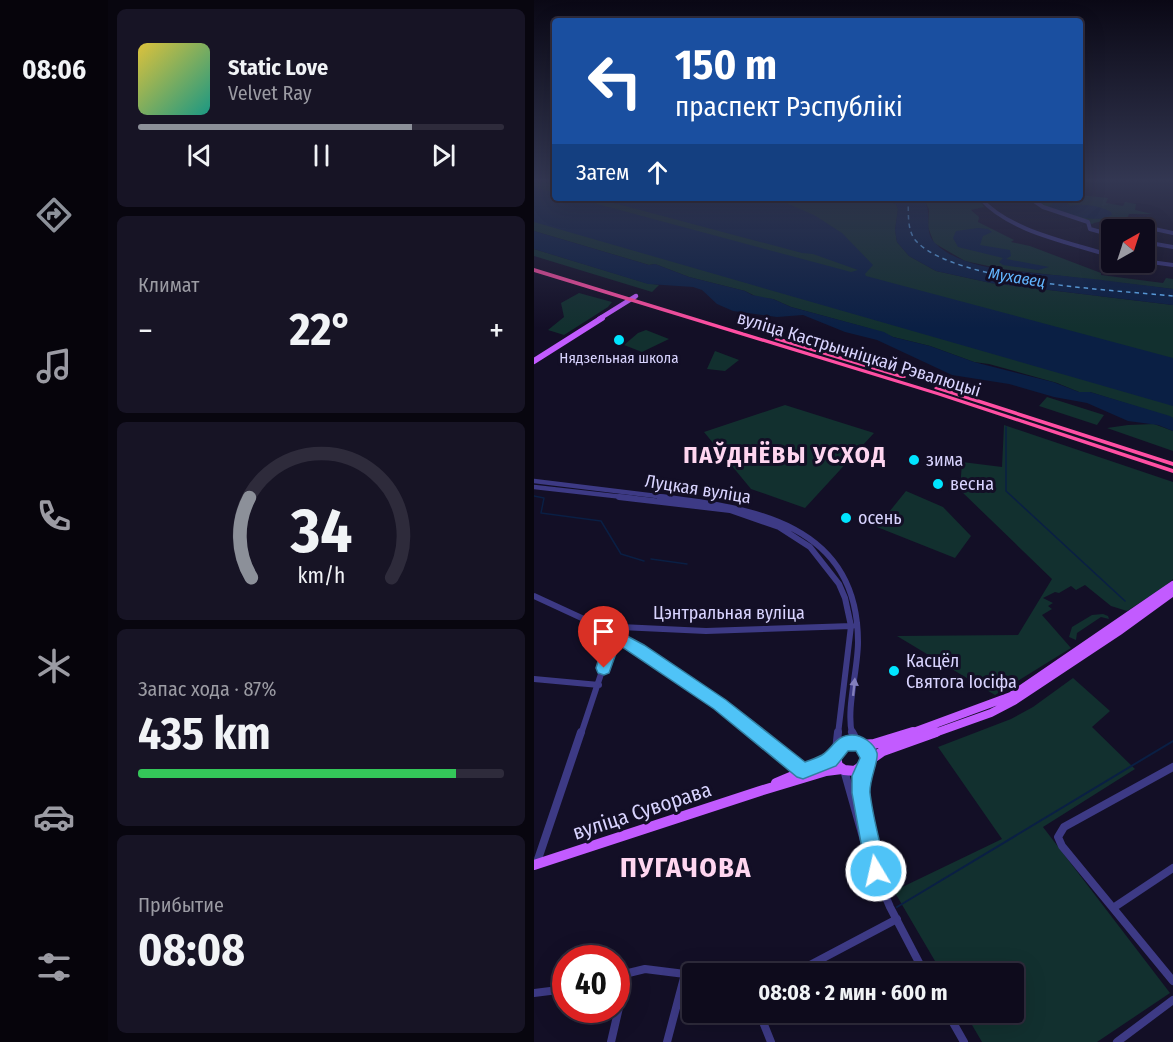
<!DOCTYPE html>
<html lang="ru">
<head>
<meta charset="utf-8">
<style>
  body { margin:0; font-family:"Fira Sans Condensed",sans-serif; background:#171425; color:#f1f3f6; height:100vh; display:flex; flex-direction:column; font-size:22px; white-space:nowrap }
  * { box-sizing:border-box; margin:0 }
  p { font-size:20px; color:#9b9ba3 }
  .icon { flex:none; width:33px; height:33px; fill:none; stroke:currentColor; stroke-width:2; stroke-linecap:round; stroke-linejoin:round }
  .map { position:relative; flex:1; overflow:hidden }
  .side { display:flex; flex-direction:column; gap:9px; padding:9px; background:#08060f; width:426px }
  .side>* { flex:none }
  .hud { position:absolute; left:18px; top:18px; width:531px; height:183px; border-radius:6px; box-shadow:0 6px 24px #0002,0 0 0 2px #2e2b3b; background:#1a4fa0; color:#fff; overflow:hidden }
  .needle { width:39px; rotate:39deg }
  .tools { position:absolute; left:567px; top:219px; display:grid; gap:12px }
  .tools a { display:grid; place-items:center; width:54px; height:54px; border-radius:6px; background:#0e0b1c; box-shadow:0 6px 24px #0002,0 0 0 2px #2e2b3b; font-size:30px }
  .speed { position:absolute; left:18px; top:945px; display:flex; gap:12px; font-size:30px; font-weight:700; text-align:center }
  .speed>* { display:grid; place-content:center; width:78px; height:78px; border-radius:50%; background:#0e0b1c; box-shadow:0 6px 24px #0002,0 0 0 2px #2e2b3b; line-height:1 }
  .speed .limit { border:9px solid #d22; background:#fff; color:#111 }
  .pin { position:absolute; display:grid; place-items:center; width:51px; height:51px; color:#fff; margin:-62px -26px; border-radius:50% 50% 50% 0; rotate:-45deg; box-shadow:0 0 6px #0007 }
  .pin .icon { rotate:45deg }
  .me { position:absolute; width:66px; margin:-33px; rotate:351deg; stroke-linejoin:round; filter:drop-shadow(0 0 4px #0008) }
  .turn { display:flex; align-items:center; gap:21px; height:126px; padding:0 24px; font-size:27px }
  .turn .icon { width:78px; height:78px; stroke-width:2.5 }
  .turn b { display:block; font-size:42px; line-height:51px }
  .then { display:flex; align-items:center; height:57px; padding:0 24px; background:#0003; gap:12px; font-size:22px }
  .big { font-size:45px; font-weight:700; line-height:1.1 }
  .side .card { flex:1; display:flex; flex-direction:column; justify-content:center; gap:9px; min-width:0; padding:0 21px; border-radius:9px; background:#171425 }
  .side .dial { align-items:center; gap:0 }
  .dial svg { height:156px; overflow:visible; fill:none; stroke:#2e2b3b; stroke-width:7; stroke-linecap:round; text-anchor:middle }
  .dial text { fill:#f1f3f6; stroke:none }
  .song { display:flex; align-items:center; gap:18px }
  .cover { width:72px; height:72px; border-radius:9px; background:linear-gradient(135deg,hsl(50 70% 55%),hsl(170 70% 35%)) }
  .played { height:6px; border-radius:3px; background:linear-gradient(90deg,#8c9099 75%,#2e2b3b 75%) }
  .keys { display:flex; justify-content:space-around; direction:ltr }
  .heat { display:flex; justify-content:space-between; align-items:center; font-size:33px; direction:ltr }
  .charge { height:9px; border-radius:4px; background:linear-gradient(90deg,#34c759 87%,#2e2b3b 0) }
  .trip { position:absolute; left:148px; top:963px; width:342px; height:60px; border-radius:6px; background:#0e0b1c; box-shadow:0 6px 24px #0002,0 0 0 2px #2e2b3b; font-weight:700; line-height:60px; text-align:center }
  main { display:flex; flex:1; min-height:0 }
  .dock { display:flex; flex-direction:column; width:108px; justify-content:space-around; align-items:center; background:#06040b; color:#9b9ba3 }
  .dock .icon { width:42px; height:42px }
  .dock .on { color:#8c9099 }
  .dock b { font-size:27px; color:#f1f3f6 }
  .map>svg:first-child { display:block }
  .green { fill:#12302f }
  .water { fill:#0a1f44 }
  .lines { fill:none; stroke-linecap:round; stroke-linejoin:round }
  .stream-far1 { stroke:#0a1f44; stroke-width:1.5 }
  .stream { stroke:#0a1f44; stroke-width:2 }
  .ferry { stroke:#62b6ff; stroke-width:1.5; stroke-dasharray:4.5 4; stroke-linecap:butt }
  .minor-far3 { stroke:#3d3a85; stroke-width:4 }
  .minor-far2 { stroke:#3d3a85; stroke-width:4.5 }
  .minor-far1 { stroke:#3d3a85; stroke-width:6 }
  .minor { stroke:#3d3a85; stroke-width:8 }
  .major-far3 { stroke:#c25bff; stroke-width:4.5 }
  .major-far2 { stroke:#c25bff; stroke-width:6 }
  .major-far1 { stroke:#c25bff; stroke-width:8 }
  .major { stroke:#c25bff; stroke-width:10 }
  .highway { fill:#ff4fa3; fill-rule:evenodd }
  .oneway { fill:#837fbc }
  .route { fill:#4fc3f7; stroke:#337fa1; stroke-width:1.5 }
  .poi-dot { fill:#00e5ff; stroke:#130f26; stroke-width:2 }
  .labels { text-anchor:middle; stroke-width:6; stroke-linejoin:round; paint-order:stroke }
  .far-poi-label { font-size:15px; fill:#d9d4ff; stroke:#130f26 }
  .far-water-label { font-size:16px; font-style:italic; fill:#62b6ff; stroke:#130f26 }
  .street-label { font-size:18px; fill:#d9d4ff; stroke:#130f26 }
  .poi-label { font-size:18px; fill:#d9d4ff; stroke:#130f26; text-anchor:start }
  .near-street-label { font-size:21px; fill:#d9d4ff; stroke:#130f26 }
  .district-label { font-size:24px; font-weight:bold; letter-spacing:1.5px; fill:#ffd6f0; stroke:#130f26 }
  .near-district-label { font-size:28px; font-weight:bold; letter-spacing:1.5px; fill:#ffd6f0; stroke:#130f26 }
</style>
</head>
<body>
<main>
<nav class="dock">
<b>08:06</b>
<svg class="icon on" aria-label="directions" viewBox="0 0 24 24"><path d="M12 3l9 9-9 9-9-9zM9 14v-3h6M13 9l2 2-2 2"/></svg>
<svg class="icon" aria-label="music" viewBox="0 0 24 24"><path d="M9 18V5l10-2v13"/><circle cx="6" cy="18" r="3"/><circle cx="16" cy="16" r="3"/></svg>
<svg class="icon" aria-label="phone" viewBox="0 0 24 24"><path d="M5 4h4l2 5-3 2q2 4 5 5l2-3 5 2v4C11 20 4 13 5 4z"/></svg>
<svg class="icon" aria-label="climate" viewBox="0 0 24 24"><path d="M12 3v18M4 7l16 10M4 17L20 7"/></svg>
<svg class="icon" aria-label="car" viewBox="0 0 24 24"><path d="M5 17H2v-5l4-1 3-4h7l3 4 3 1v5h-3M9 17h6M6 11h13"/><circle cx="7" cy="17" r="2"/><circle cx="17" cy="17" r="2"/></svg>
<svg class="icon" aria-label="filters" viewBox="0 0 24 24"><path d="M4 7h16M4 17h16"/><circle cx="9" cy="7" r="2"/><circle cx="15" cy="17" r="2"/></svg>
</nav>
<section class="side">
<div class="card">
<div class="song"><i class="cover"></i><div><b>Static Love</b><p>Velvet Ray</p></div></div>
<div class="played"></div>
<div class="keys"><svg class="icon" aria-label="previous" viewBox="0 0 24 24"><path d="M18 5L8 12l10 7zM5 5v14"/></svg><svg class="icon" aria-label="pause" viewBox="0 0 24 24"><path d="M8 5v14M16 5v14"/></svg><svg class="icon" aria-label="next" viewBox="0 0 24 24"><path d="M6 5l10 7-10 7zM19 5v14"/></svg></div>
</div>
<div class="card"><p>Климат</p>
<div class="heat"><a>−</a><b class="big">22°</b><a>+</a></div>
</div>
<div class="card dial"><svg viewBox="0 0 100 80">
<path d="M14 69A42 42 0 1 1 86 69"/>
<path d="M14 69A42 42 0 0 1 13 28" stroke="#8c9099"/>
<text x="50" y="56" font-size="32" font-weight="700">34</text>
<text x="50" y="72" font-size="11">km/h</text>
</svg></div>
<div class="card"><p>Запас хода · 87%</p><b class="big">435 km</b><div class="charge"></div></div>
<div class="card"><p>Прибытие</p><b class="big">08:08</b></div>
</section>
<div class="map">
<svg width="639" height="1042" viewBox="0 0 639 1042">
  <rect width="100%" height="100%" fill="#130f26"/>
  <path class="green" d="M0 182H21V198H337L355 201 362 204 364 209 361 230 363 242 375 256 402 271 457 283 639 305V418L556 392H545L523 383 455 364 440 362 396 346 359 337 334 328 257 307 239 299 225 298 211 291 155 277 121 264 115 265 0 231Z
    M546 195 574 198 572 203 589 206 591 202 602 204 601 210 618 214H595L593 218C598 223 608 225 614 223L613 226C599 225 570 218 558 224L512 207 498 198H546Z
    M389 198H445L450 207 437 210 445 217 444 222 480 240 477 242 496 246 567 273V275L629 283 632 278 639 279V289L468 269 431 261 400 243 394 227 395 209Z
    M0 249 112 283 125 285 118 292 0 256Z
    M45 293 78 302 74 307 30 335 14 330 30 317 27 303Z
    M112 330 135 339 108 352 90 345 104 333Z
    M181 351 205 360 191 371 173 369Z
    M513 397 570 415 563 425 505 406Z
    M251 405 340 433 271 508 217 489 170 432Z
    M470 425 639 482V579L629 588 593 611 577 606 551 585 542 590 537 586 525 593 521 592 509 598 519 603 514 606 518 609 508 615 537 648 461 695 363 636 484 635 518 579 426 490 428 462 468 467Z
    M594 425 620 424 639 431V451L573 428Z
    M372 491 409 507 437 536 421 558 343 527Z
    M569 614 574 616 575 619 567 617 543 633 542 640 535 637 538 627 558 615Z
    M539 678 576 711 558 727 601 769 509 827 636 993 563 1042H448L431 1013 480 1012V974L408 973 360 891 468 839 404 747 477 719 499 707Z"/>
  <path class="water" d="M0 187 21 193V198H41L317 272 324 270 279 254 268 253 61 198H230L250 202 280 215 308 233 339 265 331 274 332 276 639 358V406L0 222Z
    M337 198H389C400 214 388 231 402 244 432 273 500 272 539 277 572 280 606 285 639 289V305L457 283 402 271 375 256 363 242 361 230 364 209 362 204 355 201Z
    M523 200 532 201 536 206C549 203 566 206 577 212L578 215C561 225 531 213 514 207Z
    M444 228 454 229 458 232 449 236 446 245 476 250 477 256 472 259 515 267 504 270 469 265 465 262 469 258 424 247 419 238 422 231Z
    M0 231 115 265 121 264 155 277 211 291 218 295 239 299 257 307 350 332 359 337 396 346 440 362 519 382 545 392H556L636 416 639 418V431L624 425 594 421 553 403 520 397 475 384 418 375 343 340 311 332 269 315 243 317 199 311 183 304 168 290 159 287 114 284 0 249Z"/>
  <g class="lines">
    <path class="stream-far1" d="M472 427V491L591 601
      M0 496 10 498 7 513 67 521 87 554 110 561
      M117 559 153 564"/>
    <path class="stream" d="M363 907 639 741"/>
    <path class="ferry" d="M374 198C375 212 372 231 383 242 424 283 580 290 639 296"/>
    <path class="minor-far3" d="M446 198C476 232 535 242 578 256
      M496 198 509 207 554 222 556 229 578 235
      M588 222 639 233
      M610 242 639 247
      M610 261 639 265"/>
    <path class="minor-far2" d="M0 481 139 498
      M0 487 98 498"/>
    <path class="minor-far1" d="M85 497 196 510 245 527 276 547 305 584 311 598 317 626 304 734
      M126 497C220 508 324 524 324 642 324 670 312 708 318 734
      M0 596 65 626 172 631 318 626
      M67 627C122 659 172 695 222 734
      M0 679 65 685
      M47 734 80 635 86 628"/>
    <path class="minor" d="M220 732 269 771
      M318 732 324 743
      M302 750 304 732
      M331 766 327 793 340 863
      M639 767 530 827 524 837 528 846 639 981
      M310 770 334 855 356 907 391 974
      M2 865 47 732
      M579 908 639 868
      M259 974 363 919
      M82 976 111 969 159 975
      M0 993 32 989
      M225 1012 237 1042
      M413 1012 430 1042
      M77 1042 93 973
      M133 1042 151 974
      M583 1042 639 1000"/>
    <path class="major-far3" d="M65 319 102 296"/>
    <path class="major-far2" d="M0 361 68 318"/>
    <path class="major-far1" d="M374 734 477 696 639 585
      M398 734 457 713 480 701 584 632 639 592"/>
    <path class="major" d="M324 743 334 753 333 762 321 771 310 770 304 766 301 754 309 745Z
      M328 745 340 744 379 732
      M333 762 349 751 402 732
      M242 783 292 762 301 754
      M0 865 226 791 292 771 308 769"/>
    <path class="highway" d="M0 268 407 393 639 469V473L403 395 0 272Z
      M243 337 371 376 372 377 371 378H367L241 340 240 339Z
      M403 386 639 462V466L401 389 400 388Z"/>
  </g>
  <defs><path id="oneway-solid" d="M-6-.8H1V-3.2L6.5 0L1 3.2V.8H-6Z" transform="scale(1.5)"/></defs>
  <use class="oneway" href="#oneway-solid" transform="translate(320 687) rotate(-84)"/>
  <linearGradient id="sky" x2="0" y2="1"><stop stop-color="#0a0815"/><stop offset="0.55" stop-color="#333752"/><stop offset="1" stop-color="#333752" stop-opacity="0"/></linearGradient>
  <rect width="639" height="328" fill="url(#sky)"/>
  <path class="route" d="M80 629 110 645 192 700 271 762C276 760 283 758 288 755 299 748 302 735 318 735 328 735 340 743 343 753 345 760 335 780 336 793 339 819 347 845 352 871L349 877 342 880 335 877 332 871 318 793V776L326 758 322 751H314L302 766 269 779 263 777 180 709 85 645 75 673 70 675 64 673 62 668 72 635 75 631Z"/>
  <g class="poi-dot">
    <circle cx="85" cy="340" r="6"/>
    <circle cx="380" cy="460" r="6"/>
    <circle cx="404" cy="484" r="6"/>
    <circle cx="312" cy="518" r="6"/>
    <circle cx="360" cy="671" r="6"/>
  </g>
  <g class="labels">
    <g class="far-poi-label">
      <text x="85" y="363">Нядзельная школа</text>
    </g>
    <g class="far-water-label">
      <text transform="translate(483 277) rotate(9)" y="6">Мухавец</text>
    </g>
    <g class="street-label">
      <text transform="translate(325 354) rotate(17)" y="6">вуліца Кастрычніцкай Рэвалюцыі</text>
      <text transform="translate(164 489) rotate(9)" y="6">Луцкая вуліца</text>
      <text x="195" y="619">Цэнтральная вуліца</text>
    </g>
    <g class="poi-label">
      <text x="392" y="466">зима</text>
      <text x="416" y="490">весна</text>
      <text x="324" y="524">осень</text>
      <text x="372" y="667">Касцёл<tspan x="372" dy="21">Святога Іосіфа</tspan></text>
    </g>
    <g class="near-street-label">
      <text transform="translate(108 811) rotate(-18)" y="7">вуліца Суворава</text>
    </g>
    <g class="district-label">
      <text x="251" y="463">ПАЎДНЁВЫ УСХОД</text>
    </g>
    <g class="near-district-label">
      <text x="152" y="877">ПУГАЧОВА</text>
    </g>
  </g>
</svg>
<div class="tools">
<a><svg class="needle" viewBox="-14 -14 28 28"><path d="M0-13l5 13h-10z" fill="#e53935"/><path d="M0 13l5-13h-10z" fill="#9b9ba3"/></svg></a>
</div>
<div class="speed"><div class="limit">40</div></div>
<div class="pin" style="left:70px;top:668px;background:#d93025"><svg class="icon" aria-label="arrive" viewBox="0 0 24 24"><path d="M6 21V4h12l-3 4 3 4H6"/></svg></div>
<svg class="me" style="left:342px;top:871px" viewBox="-20 -20 40 40"><circle r="17" fill="#4fc3f7" stroke="#fff" stroke-width="3"/><path d="M0-11L8 9 0 5-8 9z" fill="#fff"/></svg>
<div class="trip">08:08 · 2 мин · 600 m</div>
<div class="hud">
<div class="turn"><svg class="icon" aria-label="left" viewBox="0 0 24 24"><path d="M17 20v-9H6M10 6l-5 5 5 5"/></svg><div><b>150 m</b>праспект Рэспублікі</div></div>
<div class="then">Затем<svg class="icon" aria-label="ahead" viewBox="0 0 24 24"><path d="M12 20V5M6 11l6-6 6 6"/></svg></div>
</div>
</div>
</main>
</body>
</html>
